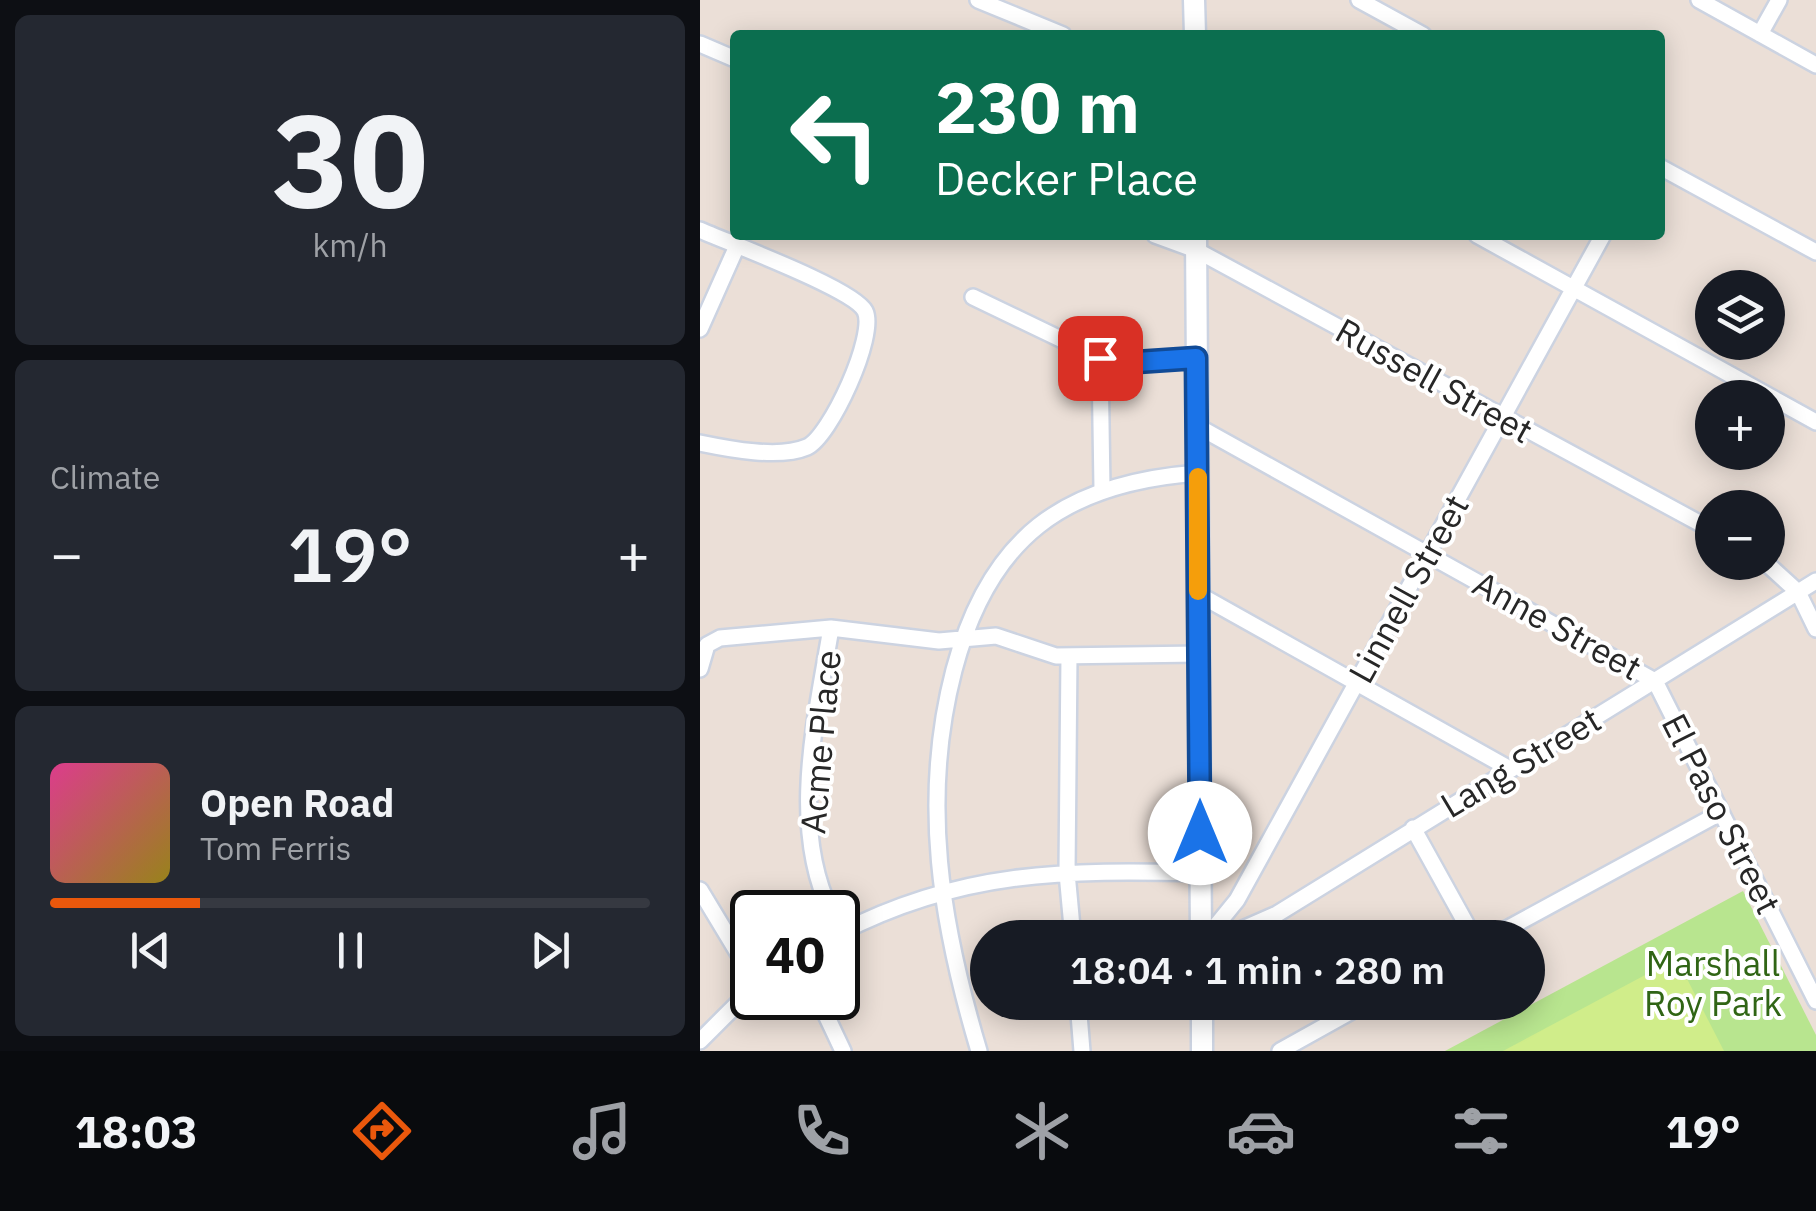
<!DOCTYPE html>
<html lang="en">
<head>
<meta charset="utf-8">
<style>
  body { margin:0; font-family:"IBM Plex Sans",sans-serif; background:#242831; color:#f1f3f6; height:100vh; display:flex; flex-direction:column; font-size:38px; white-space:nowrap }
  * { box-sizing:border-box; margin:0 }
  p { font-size:32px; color:#9ea1a6 }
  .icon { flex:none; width:55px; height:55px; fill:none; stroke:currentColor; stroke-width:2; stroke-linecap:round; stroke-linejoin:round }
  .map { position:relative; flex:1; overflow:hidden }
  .panel { display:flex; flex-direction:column; gap:15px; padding:15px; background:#0d0f14; width:700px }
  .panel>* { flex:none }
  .guide { position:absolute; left:30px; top:30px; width:935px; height:210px; border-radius:10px; box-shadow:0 5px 25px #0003; background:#0b6e4f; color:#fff; overflow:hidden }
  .tools { position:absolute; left:995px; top:270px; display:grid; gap:20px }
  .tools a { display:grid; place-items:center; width:90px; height:90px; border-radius:50%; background:#171b24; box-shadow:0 5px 25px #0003; font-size:50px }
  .speed { position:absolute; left:30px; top:890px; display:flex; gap:20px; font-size:50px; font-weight:700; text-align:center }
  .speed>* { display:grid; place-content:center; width:130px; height:130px; border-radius:50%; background:#171b24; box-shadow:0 5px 25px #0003; line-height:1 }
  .speed .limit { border:5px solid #111; border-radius:15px; background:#fff; color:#111 }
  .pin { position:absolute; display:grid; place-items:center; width:85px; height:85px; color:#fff; margin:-42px; border-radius:20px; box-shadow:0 5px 15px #0006 }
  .me { position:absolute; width:110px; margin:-55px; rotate:0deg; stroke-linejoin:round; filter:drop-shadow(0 0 8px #0008) }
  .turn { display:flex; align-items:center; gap:35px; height:210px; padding:0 40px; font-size:45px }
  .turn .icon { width:130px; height:130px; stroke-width:2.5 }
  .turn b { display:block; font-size:70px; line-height:85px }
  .big { font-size:75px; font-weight:600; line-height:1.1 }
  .panel .widget { flex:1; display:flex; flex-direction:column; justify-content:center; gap:15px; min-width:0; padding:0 35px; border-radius:15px; background:#242831 }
  .panel .dial { align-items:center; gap:0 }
  .dial b { font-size:130px; line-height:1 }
  .song { display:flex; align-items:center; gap:30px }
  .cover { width:120px; height:120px; border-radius:15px; background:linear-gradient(135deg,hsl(330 70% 55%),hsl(50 70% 35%)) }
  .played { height:10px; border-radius:5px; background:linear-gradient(90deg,#ea580c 25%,#363941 25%) }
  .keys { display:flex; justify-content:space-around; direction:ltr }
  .heat { display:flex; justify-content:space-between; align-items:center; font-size:55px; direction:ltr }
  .trip { position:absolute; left:270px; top:920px; width:575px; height:100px; border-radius:50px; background:#171b24; box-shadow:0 5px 25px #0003; font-weight:600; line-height:100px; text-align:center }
  .tab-bar { display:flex; height:160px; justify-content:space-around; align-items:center; background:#090b0e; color:#9ea1a6 }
  .tab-bar .icon { width:70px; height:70px }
  .tab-bar .selected { color:#ea580c }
  .tab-bar b { font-size:45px; color:#f1f3f6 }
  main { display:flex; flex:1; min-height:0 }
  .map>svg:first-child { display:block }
  .green { fill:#b8e58f }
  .pitch { fill:#d0ed8a }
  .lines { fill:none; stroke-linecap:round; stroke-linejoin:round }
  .street-casing { stroke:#ccd3e1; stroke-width:20 }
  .secondary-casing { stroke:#ccd3e1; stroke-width:25 }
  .street { stroke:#fff; stroke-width:15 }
  .secondary { stroke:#fff; stroke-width:20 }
  .route-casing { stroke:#114b97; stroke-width:25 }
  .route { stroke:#1a73e8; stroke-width:18 }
  .slow { stroke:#f59e0b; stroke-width:18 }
  .labels { text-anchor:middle; stroke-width:8; stroke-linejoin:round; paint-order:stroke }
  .street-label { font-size:35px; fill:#272727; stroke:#fff }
  .park-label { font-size:35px; fill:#306515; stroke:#fff }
</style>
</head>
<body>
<main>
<section class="panel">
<div class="widget dial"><b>30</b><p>km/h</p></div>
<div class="widget"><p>Climate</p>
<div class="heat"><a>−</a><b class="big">19°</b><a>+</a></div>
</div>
<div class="widget">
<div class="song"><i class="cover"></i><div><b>Open Road</b><p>Tom Ferris</p></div></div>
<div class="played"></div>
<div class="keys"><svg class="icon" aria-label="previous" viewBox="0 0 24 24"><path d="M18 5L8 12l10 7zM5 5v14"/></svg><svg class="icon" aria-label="pause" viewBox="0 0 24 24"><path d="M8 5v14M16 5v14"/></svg><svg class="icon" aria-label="next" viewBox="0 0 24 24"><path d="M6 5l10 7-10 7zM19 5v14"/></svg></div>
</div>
</section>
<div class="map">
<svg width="1116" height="1051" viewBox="0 0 1116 1051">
  <rect width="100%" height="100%" fill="#ebdfd7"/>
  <path class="green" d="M1043 891 1116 1035V1051H745Z"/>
  <path class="pitch" d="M962 966 984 973 1024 1051H803Z"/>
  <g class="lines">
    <g class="street-casing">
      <path id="street" d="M278 0 363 35
        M659 0 723 35
        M999 0 1116 65
        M1060 34 1079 0
        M0 44 35 59
        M960 167 1116 252
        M0 230C29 243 154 289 165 311 177 335 130 437 107 447 79 459 29 449 0 443
        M455 235 496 250 1012 530
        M777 235 1116 422
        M273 297 400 358 437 363 497 359
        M0 329 37 246
        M400 358 402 489
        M497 426 955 681 1116 1001
        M1065 562 1098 592 1116 629
        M498 594 810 769
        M369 656 367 873 373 938
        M0 669 7 645 20 638 131 628 239 641 296 636 356 656 499 654
        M713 828 774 938
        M0 890 52 976
        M131 912C89 826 116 719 131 628
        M138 934C261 870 365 870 501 873
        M506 938 537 900 903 235
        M522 938 577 914 1116 581
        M790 938 1020 813
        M118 998 143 1051
        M378 1002 382 1051
        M0 1041 52 989
        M279 1051C241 924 220 800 254 670 289 538 363 483 498 473
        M580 1051 668 1002"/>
    </g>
    <g class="secondary-casing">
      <path id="secondary" d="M494 0 495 35
        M496 235 501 938
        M502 1002V1051"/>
    </g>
    <use href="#street" class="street"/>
    <use href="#secondary" class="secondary"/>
  </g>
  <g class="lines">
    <g class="route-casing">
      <path id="route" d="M400 358 437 362 496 358 500 833"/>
    </g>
    <use href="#route" class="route"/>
    <path class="slow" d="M498 477V591"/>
  </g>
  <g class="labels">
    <g class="street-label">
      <text transform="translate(734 381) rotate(29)" y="12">Russell Street</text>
      <text transform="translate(709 589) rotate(-61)" y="12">Linnell Street</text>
      <text transform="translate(857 626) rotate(29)" y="12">Anne Street</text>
      <text transform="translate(121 742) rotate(-85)" y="12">Acme Place</text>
      <text transform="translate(821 763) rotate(-31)" y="12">Lang Street</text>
      <text transform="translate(1021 814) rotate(63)" y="12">El Paso Street</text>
    </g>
    <g class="park-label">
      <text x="1013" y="976">Marshall<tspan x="1013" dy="40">Roy Park</tspan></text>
    </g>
  </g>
</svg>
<div class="tools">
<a><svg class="icon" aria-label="layers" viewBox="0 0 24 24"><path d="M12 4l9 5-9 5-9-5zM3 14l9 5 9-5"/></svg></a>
<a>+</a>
<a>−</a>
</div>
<div class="speed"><div class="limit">40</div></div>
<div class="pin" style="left:400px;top:358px;background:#d93025"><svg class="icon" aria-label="arrive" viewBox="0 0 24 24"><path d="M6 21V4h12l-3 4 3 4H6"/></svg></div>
<svg class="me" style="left:500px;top:833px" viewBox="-20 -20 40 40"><circle r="19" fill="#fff"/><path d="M0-13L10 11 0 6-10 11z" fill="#1a73e8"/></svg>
<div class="trip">18:04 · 1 min · 280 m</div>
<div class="guide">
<div class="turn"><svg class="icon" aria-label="left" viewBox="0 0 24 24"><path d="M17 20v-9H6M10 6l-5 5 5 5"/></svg><div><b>230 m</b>Decker Place</div></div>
</div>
</div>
</main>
<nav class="tab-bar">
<b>18:03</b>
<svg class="icon selected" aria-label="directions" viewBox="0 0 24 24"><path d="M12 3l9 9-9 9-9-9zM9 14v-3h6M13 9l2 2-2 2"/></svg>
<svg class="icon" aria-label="music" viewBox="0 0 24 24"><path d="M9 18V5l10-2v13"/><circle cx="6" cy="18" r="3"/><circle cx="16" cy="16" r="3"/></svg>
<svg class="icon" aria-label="phone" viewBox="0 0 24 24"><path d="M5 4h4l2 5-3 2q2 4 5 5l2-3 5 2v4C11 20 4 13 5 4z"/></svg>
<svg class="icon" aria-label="climate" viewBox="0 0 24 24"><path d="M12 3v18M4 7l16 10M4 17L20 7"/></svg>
<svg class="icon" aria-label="car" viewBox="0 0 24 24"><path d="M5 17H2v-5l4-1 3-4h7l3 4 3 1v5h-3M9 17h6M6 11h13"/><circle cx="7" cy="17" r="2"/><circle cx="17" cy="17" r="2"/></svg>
<svg class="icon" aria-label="filters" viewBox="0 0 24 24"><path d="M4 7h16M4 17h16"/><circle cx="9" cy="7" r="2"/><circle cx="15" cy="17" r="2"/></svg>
<b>19°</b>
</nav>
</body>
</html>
